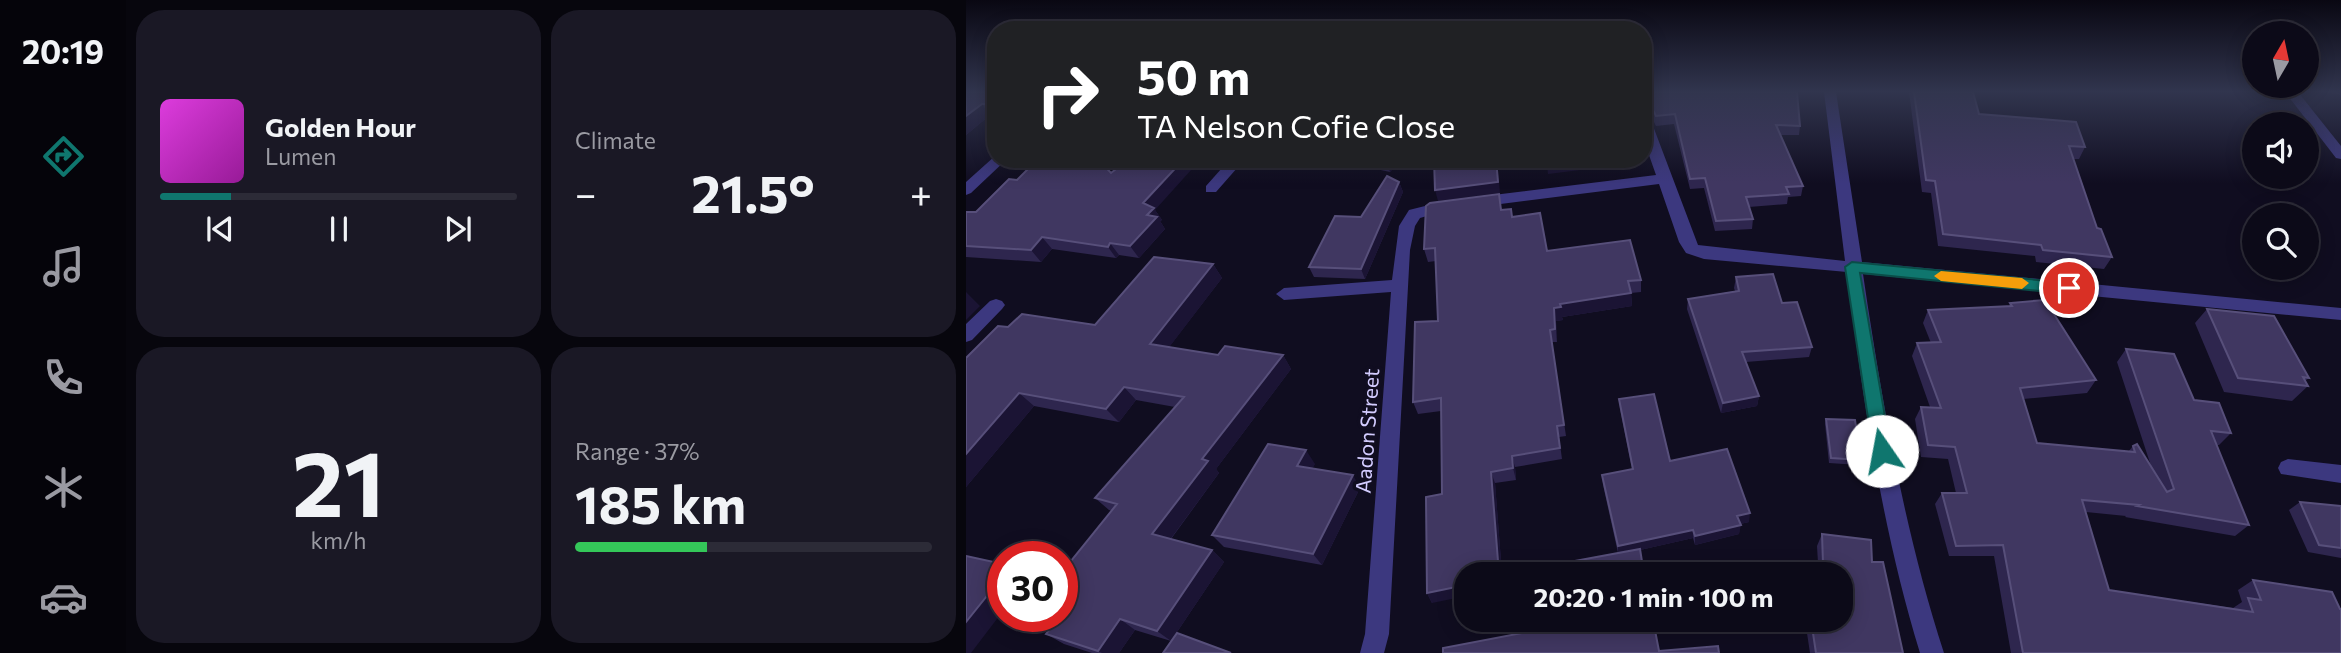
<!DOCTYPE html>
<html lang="en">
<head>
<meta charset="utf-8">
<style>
  body { margin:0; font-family:Commissioner,sans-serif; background:#1a1825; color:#f1f3f6; height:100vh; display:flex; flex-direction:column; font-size:26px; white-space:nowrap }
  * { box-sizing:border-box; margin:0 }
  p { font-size:23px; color:#9a9aa2 }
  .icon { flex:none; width:38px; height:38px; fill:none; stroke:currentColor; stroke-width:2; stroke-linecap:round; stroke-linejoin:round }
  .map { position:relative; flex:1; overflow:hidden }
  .details { display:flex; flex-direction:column; gap:10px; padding:10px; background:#07060d; width:840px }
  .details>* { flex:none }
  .banner { position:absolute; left:21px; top:21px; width:665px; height:147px; border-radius:28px; box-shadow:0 4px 18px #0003,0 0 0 2px #2c2b37; background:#202124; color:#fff; overflow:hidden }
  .needle { width:46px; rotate:9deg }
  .controls { position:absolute; left:1276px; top:21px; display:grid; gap:14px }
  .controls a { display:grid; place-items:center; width:77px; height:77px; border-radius:50%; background:#0c0a18; box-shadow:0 4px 18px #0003,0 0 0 2px #2c2b37; font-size:35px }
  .speed { position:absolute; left:21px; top:541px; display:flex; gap:14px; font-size:35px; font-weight:700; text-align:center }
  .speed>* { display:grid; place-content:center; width:91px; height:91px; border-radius:50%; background:#0c0a18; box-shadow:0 4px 18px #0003,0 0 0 2px #2c2b37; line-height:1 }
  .speed .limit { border:10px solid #d22; background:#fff; color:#111 }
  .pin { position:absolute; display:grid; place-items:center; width:60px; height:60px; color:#fff; margin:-30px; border:4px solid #fff; border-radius:50%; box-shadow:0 2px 7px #0007 }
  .me { position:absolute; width:77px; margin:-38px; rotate:348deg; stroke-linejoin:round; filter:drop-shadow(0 0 5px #0008) }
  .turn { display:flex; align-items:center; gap:24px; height:147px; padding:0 35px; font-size:32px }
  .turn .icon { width:91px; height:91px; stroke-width:2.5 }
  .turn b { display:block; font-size:49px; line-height:60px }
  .big { font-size:52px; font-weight:700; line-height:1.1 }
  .details .widget { flex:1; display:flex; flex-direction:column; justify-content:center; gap:10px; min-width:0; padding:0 24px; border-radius:28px; background:#1a1825 }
  .details .dial { align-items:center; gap:0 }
  .dial b { font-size:91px; line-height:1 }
  .song { display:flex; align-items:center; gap:21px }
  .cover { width:84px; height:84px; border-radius:10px; background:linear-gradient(135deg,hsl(300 70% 55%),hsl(300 70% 35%)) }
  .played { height:7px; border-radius:4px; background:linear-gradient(90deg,#0f766e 20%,#2c2b37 20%) }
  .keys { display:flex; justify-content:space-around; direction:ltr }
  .heat { display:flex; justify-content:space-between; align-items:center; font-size:38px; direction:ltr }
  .charge { height:10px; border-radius:5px; background:linear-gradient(90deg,#34c759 37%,#2c2b37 0) }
  .details .tiles { flex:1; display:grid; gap:10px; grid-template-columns:repeat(2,1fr) }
  .trip { position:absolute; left:488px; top:562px; width:399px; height:70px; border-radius:28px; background:#0c0a18; box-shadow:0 4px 18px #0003,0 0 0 2px #2c2b37; font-weight:700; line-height:70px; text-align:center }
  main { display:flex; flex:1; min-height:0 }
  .dock { display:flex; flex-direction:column; width:126px; justify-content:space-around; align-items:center; background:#05040a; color:#9a9aa2 }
  .dock .icon { width:49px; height:49px }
  .dock .active { color:#0f766e }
  .dock b { font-size:32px; color:#f1f3f6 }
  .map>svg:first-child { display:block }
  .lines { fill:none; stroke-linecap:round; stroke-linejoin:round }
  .minor { fill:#3c387f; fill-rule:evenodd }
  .wall { fill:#2e264e }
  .shaded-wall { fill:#1b1434 }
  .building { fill:#403761; stroke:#574f7a; stroke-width:2 }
  .route { fill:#0f766e; stroke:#0a4d48; stroke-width:2 }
  .slow { fill:#f59e0b }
  .labels { text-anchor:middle; stroke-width:7; stroke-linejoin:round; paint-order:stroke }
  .street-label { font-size:21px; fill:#d3ccff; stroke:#100d20 }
</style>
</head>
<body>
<main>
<nav class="dock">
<b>20:19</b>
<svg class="icon active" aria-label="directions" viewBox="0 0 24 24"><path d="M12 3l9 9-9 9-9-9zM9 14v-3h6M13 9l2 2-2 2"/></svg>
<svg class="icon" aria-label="music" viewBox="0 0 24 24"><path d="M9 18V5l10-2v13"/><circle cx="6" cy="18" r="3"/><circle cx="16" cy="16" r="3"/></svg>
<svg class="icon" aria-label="phone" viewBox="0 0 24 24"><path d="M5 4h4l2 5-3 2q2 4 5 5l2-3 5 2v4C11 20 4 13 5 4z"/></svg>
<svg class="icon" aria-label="climate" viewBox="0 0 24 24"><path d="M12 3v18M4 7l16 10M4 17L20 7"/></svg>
<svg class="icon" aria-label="car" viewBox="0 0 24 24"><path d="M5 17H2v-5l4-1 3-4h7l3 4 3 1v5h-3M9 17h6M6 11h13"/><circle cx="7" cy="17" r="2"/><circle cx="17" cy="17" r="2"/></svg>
</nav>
<section class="details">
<div class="tiles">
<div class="widget">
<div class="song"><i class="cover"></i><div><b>Golden Hour</b><p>Lumen</p></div></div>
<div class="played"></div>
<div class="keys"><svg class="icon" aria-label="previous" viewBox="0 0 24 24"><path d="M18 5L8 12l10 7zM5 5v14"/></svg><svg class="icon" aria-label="pause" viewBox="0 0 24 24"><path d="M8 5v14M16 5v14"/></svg><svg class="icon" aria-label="next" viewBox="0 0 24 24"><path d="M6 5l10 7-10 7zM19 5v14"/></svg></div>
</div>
<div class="widget"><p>Climate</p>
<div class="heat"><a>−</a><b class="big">21.5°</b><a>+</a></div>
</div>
<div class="widget dial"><b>21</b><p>km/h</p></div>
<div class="widget"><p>Range · 37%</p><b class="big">185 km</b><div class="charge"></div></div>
</div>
</section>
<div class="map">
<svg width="1375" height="653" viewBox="0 0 1375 653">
  <rect width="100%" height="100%" fill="#100d20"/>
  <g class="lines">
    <path class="minor" d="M858 92H870L896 262 1375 308V320L897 274C916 402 938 530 978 653H954C916 529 897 401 881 272L738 259 720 253 713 242 693 184 511 207 504 202 511 197 690 175 677 138V114L684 118 732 245 879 261Z
      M1319 92H1332L1375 146V159L1370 158Z
      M29 156 30 159H41L5 193 0 195V182Z
      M264 159H279L250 192H240V186Z
      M483 200 488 202 491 205 488 208 454 218 449 226 444 250 423 634 418 653H394L399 634 425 292 318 300 310 294 318 288 426 280 433 226 443 210Z
      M30 299 36 301 39 305 36 309 6 340 0 342V324L24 301Z
      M1322 459 1375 465V483L1315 474 1312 468 1315 462Z"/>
  </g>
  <path class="wall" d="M0 92H30V115H24L0 135Z
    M677 92 834 126 833 135H814L837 186 835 196 822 197 821 204 783 207 787 219 786 229 749 231 738 188 724 189 708 124 690 126 685 116 677 112Z
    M943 92H1007L1013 114 1119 147 1113 159H1107L1131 228 1146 257 1138 269 1070 262 1069 256 972 246 965 193 956 192Z
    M1351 92H1375V97L1373 94Z
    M72 159H148L140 168 145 173 189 210 196 220 194 221 199 229 173 258 153 255 150 258 86 249 75 262 0 257V212H10L51 180Z
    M364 159H435L424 172Z
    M433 182 437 192 399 279 348 277 343 267Z
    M536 210 546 217 581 251 675 280V292L665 293 666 306 596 317 597 320 590 321 591 342H586L600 436 593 437 596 459 549 467 550 480 529 483 536 574H500L466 603 461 593 476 494 475 411 452 414 447 402 472 321 470 261 462 262 458 249Z
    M247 264 256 278 203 347 252 355H317L325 369 250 469 253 473 205 539 246 550 258 562 205 641 169 630 153 653H126L98 644 80 634 96 616V572L146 511 143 510 129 498 209 407 170 400 153 422 68 406 0 487V358L42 327 129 325Z
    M770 277 816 303 846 347 843 357 780 362 793 396 791 406 755 413 721 309 722 299 769 291 768 288Z
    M1044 303 1130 380 1121 393 1057 399 1071 443 1162 452 1167 446 1185 466 1151 362 1160 349 1228 400 1265 433 1253 445H1251L1283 525 1269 536 1159 517 1160 516 1120 512 1143 590 1267 608 1276 602 1272 590 1287 580 1375 653H1045L1028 556H983L969 504 976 493H990L982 459 955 457 949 419 955 407H964L946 356 951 343H965L957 323 962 310 1043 306Z
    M1241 309 1343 378 1339 381 1342 386 1326 401 1258 392 1229 323Z
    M653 399 704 461 783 522 774 524 773 534 729 545 727 538 674 550 652 553 637 485 636 475 666 469 654 409Z
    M860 419 895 460 893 465 863 463 859 424Z
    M349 464 346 468 394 488 356 565 258 547 246 535Z
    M1334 502 1375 506V558L1342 552 1323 510Z
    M856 534 906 562 937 653H844L839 620H875V574H832L836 563H852L851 546Z"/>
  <path class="shaded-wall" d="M16 104 24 115 0 135V116Z
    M132 159H148L138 169Z
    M218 159H235L189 210 196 220 194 221 199 229 173 258 164 246 181 215 177 203Z
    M423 159H435L424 172 420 162Z
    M531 159 534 193 472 201 469 190Z
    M613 160 614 170 582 174 581 164Z
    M433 182 437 192 399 279 395 269Z
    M76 237 86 249 75 262 65 250Z
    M144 243 153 255 150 258 142 247Z
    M247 264 256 278 195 358 184 344Z
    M0 292 14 306 0 320Z
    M665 293 666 306 596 317 597 320 590 321 591 342 588 308 594 304Z
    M317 355 325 369 250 469 253 473 200 545 186 534 236 459Z
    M158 387 170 400 153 422 140 409Z
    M53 393 68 406 0 487V454Z
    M793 396 791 406 755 413 757 403Z
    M340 450 349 464 341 479 331 466Z
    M546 456 549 467 550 480 547 468Z
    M525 472 529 483 536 574H533Z
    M387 475 394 488 356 565 347 554Z
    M784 513 783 522 770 525 771 516Z
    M775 525 773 534 729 545V536Z
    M727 530V538L652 555V546Z
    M246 550 258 562 205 641 191 631Z
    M37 576V611L5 653H0V622Z
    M500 585V596L466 603 461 593Z
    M154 619 169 630 153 653H136L132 651Z"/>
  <path class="building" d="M0 92H30V104H16L0 116Z
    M677 92H831L834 126 810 125 837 186 820 187 823 194 780 197 787 219 750 221 739 178 724 179 709 114 690 116 685 106 677 102Z
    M948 92H1007L1013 114 1110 122 1119 147 1103 146 1131 228 1135 229 1146 257 1077 250 1075 245 977 234 969 181 960 180Z
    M72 159H132L145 173 163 159H218L177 203 188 208 181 215 191 217 164 246 144 243 142 247 76 237 65 250 0 246V212H10L43 179 51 180Z
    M408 159H423L420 162Z
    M468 159H530L532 182 469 190Z
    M580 159H613V160L581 164Z
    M421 176 433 182 395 269 343 267 369 216 395 217Z
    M533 194 535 210 545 209 546 217 574 213 581 251 664 240 675 280 662 281 665 293 594 304 595 307 588 308 589 329 584 330 598 425 591 426 594 448 546 456 547 468 525 472 533 574H500V585L461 593 460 497 476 494 475 398 447 402 449 322 472 321 469 248 458 249 460 206 464 203Z
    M188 257 247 264 184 344 252 355 259 346 317 355 236 459 242 461 186 534 246 550 191 631 154 619 132 651 80 634 94 616H96L98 612H96V572L151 504 129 498 218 397 158 387 140 409 53 393 0 454V358L32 326 42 327 56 314 129 325Z
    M807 274 816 303 831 302 846 347 776 352 793 396 757 403 722 299 773 291 770 277Z
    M1079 300 1130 380 1054 388 1071 443 1169 452 1167 446 1171 444 1201 492 1208 489 1160 349 1208 354 1228 400 1253 403 1265 433 1245 431 1283 525 1171 506 1173 505 1116 500 1143 590 1287 612 1282 598 1295 600 1287 580 1366 592 1374 609H1375V653H1057L1037 545 990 546 976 493H1001L989 447 962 445 955 407 975 408 951 343 975 342 962 310 1046 306 1044 303Z
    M1241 309 1308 316 1343 378 1337 377 1342 386 1272 378Z
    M688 394 704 461 761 449 784 513 771 516 775 525 729 536 727 530 652 546 636 475 667 469 653 399Z
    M860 419 889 420 895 460 865 458Z
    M302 444 340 450 331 466 387 475 347 554 246 535Z
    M1334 502 1375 506V548L1353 545Z
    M856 534 905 540 906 562H917L937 653H850L845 620H875V574H838L836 563H857Z
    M674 549 678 574H577L576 567Z
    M0 556 37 564V576L0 622Z
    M582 620H687L693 651 752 646 753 653H477V648L582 628Z
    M211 633 265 653H197Z"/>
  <linearGradient id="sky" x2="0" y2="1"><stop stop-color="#090712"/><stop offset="0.5" stop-color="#31354e"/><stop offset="1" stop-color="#31354e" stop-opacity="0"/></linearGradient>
  <rect width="1375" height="183" fill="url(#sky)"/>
  <path class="route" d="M886 262 1103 283 1111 288 1103 294 894 273 925 451 923 457H910L907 451 879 267Z"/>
  <path class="slow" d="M975 271 1056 278 1063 283 1056 289 975 281 968 276Z"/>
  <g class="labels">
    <g class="street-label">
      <text transform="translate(402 431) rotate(-86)" y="7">Aadon Street</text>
    </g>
  </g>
</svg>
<div class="controls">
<a><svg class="needle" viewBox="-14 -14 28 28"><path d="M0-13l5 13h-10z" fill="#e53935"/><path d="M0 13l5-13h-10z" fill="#9a9aa2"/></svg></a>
<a><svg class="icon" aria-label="sound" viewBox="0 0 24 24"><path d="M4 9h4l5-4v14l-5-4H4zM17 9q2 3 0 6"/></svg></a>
<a><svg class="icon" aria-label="search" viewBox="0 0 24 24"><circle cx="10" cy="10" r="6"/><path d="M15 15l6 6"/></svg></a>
</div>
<div class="speed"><div class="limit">30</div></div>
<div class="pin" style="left:1103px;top:288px;background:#d93025"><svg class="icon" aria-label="arrive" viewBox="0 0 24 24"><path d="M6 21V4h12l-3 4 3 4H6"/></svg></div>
<svg class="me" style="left:916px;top:451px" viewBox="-20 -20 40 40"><circle r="19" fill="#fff"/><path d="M0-13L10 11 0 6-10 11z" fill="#0f766e"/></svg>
<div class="trip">20:20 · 1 min · 100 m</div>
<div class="banner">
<div class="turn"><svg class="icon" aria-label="right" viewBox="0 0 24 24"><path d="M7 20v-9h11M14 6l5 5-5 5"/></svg><div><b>50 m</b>TA Nelson Cofie Close</div></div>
</div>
</div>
</main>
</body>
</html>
